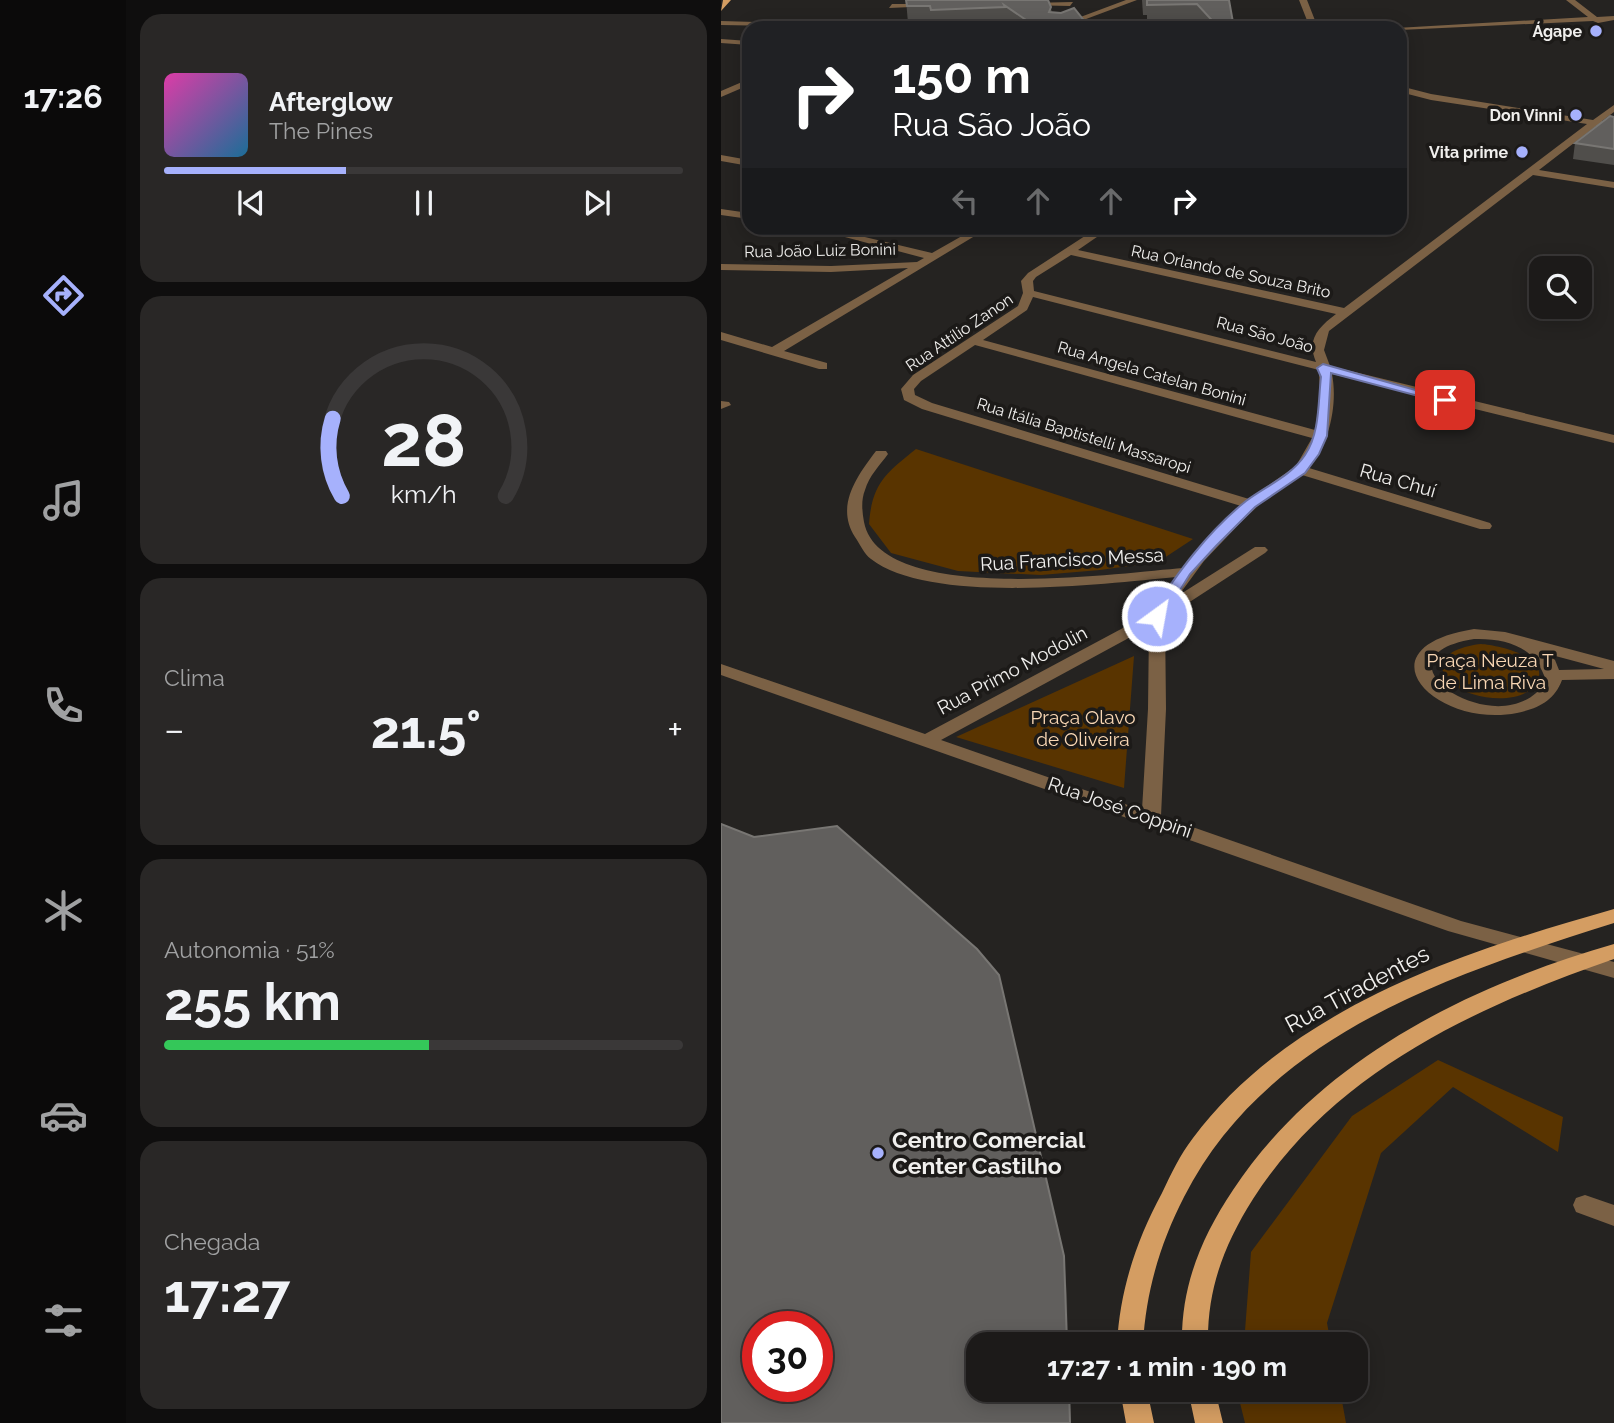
<!DOCTYPE html>
<html lang="pt">
<head>
<meta charset="utf-8">
<style>
  body { margin:0; font-family:Raleway,sans-serif; background:#292726; color:#f1f3f6; height:100vh; display:flex; flex-direction:column; font-size:26px; white-space:nowrap }
  * { box-sizing:border-box; margin:0 }
  p { font-size:23px; color:#a0a1a2 }
  .icon { flex:none; width:38px; height:38px; fill:none; stroke:currentColor; stroke-width:2; stroke-linecap:round; stroke-linejoin:round }
  .map { position:relative; flex:1; overflow:hidden }
  .side { display:flex; flex-direction:column; gap:14px; padding:14px; background:#0f0e0e; width:595px }
  .side>* { flex:none }
  .guide { position:absolute; left:21px; top:21px; width:665px; height:214px; border-radius:21px; box-shadow:0 4px 18px #0003,0 0 0 2px #3a3838; background:#202124; color:#fff; overflow:hidden }
  .controls { position:absolute; left:808px; top:256px; display:grid; gap:14px }
  .controls a { display:grid; place-items:center; width:63px; height:63px; border-radius:14px; background:#1c1a19; box-shadow:0 4px 18px #0003,0 0 0 2px #3a3838; font-size:35px }
  .speed { position:absolute; left:21px; top:1311px; display:flex; gap:14px; font-size:35px; font-weight:700; text-align:center }
  .speed>* { display:grid; place-content:center; width:91px; height:91px; border-radius:50%; background:#1c1a19; box-shadow:0 4px 18px #0003,0 0 0 2px #3a3838; line-height:1 }
  .speed .limit { border:10px solid #d22; background:#fff; color:#111 }
  .pin { position:absolute; display:grid; place-items:center; width:60px; height:60px; color:#fff; margin:-30px; border-radius:14px; box-shadow:0 4px 10px #0006 }
  .me { position:absolute; width:77px; margin:-38px; rotate:32deg; stroke-linejoin:round; filter:drop-shadow(0 0 5px #0008) }
  .turn { display:flex; align-items:center; gap:24px; height:147px; padding:0 35px; font-size:32px }
  .turn .icon { width:91px; height:91px; stroke-width:2.5 }
  .turn b { display:block; font-size:49px; line-height:60px }
  .lanes { display:flex; align-items:center; height:66px; padding:0 35px; background:#0003; justify-content:center; gap:35px; direction:ltr }
  .lanes .off { opacity:.35 }
  .big { font-size:52px; font-weight:700; line-height:1.1 }
  .side .tile { flex:1; display:flex; flex-direction:column; justify-content:center; gap:10px; min-width:0; padding:0 24px; border-radius:21px; background:#292726 }
  .side .dial { align-items:center; gap:0 }
  .dial svg { height:182px; overflow:visible; fill:none; stroke:#3a3838; stroke-width:7; stroke-linecap:round; text-anchor:middle }
  .dial text { fill:#f1f3f6; stroke:none }
  .song { display:flex; align-items:center; gap:21px }
  .cover { width:84px; height:84px; border-radius:10px; background:linear-gradient(135deg,hsl(320 70% 55%),hsl(200 70% 35%)) }
  .played { height:7px; border-radius:4px; background:linear-gradient(90deg,#a6b1fc 35%,#3a3838 35%) }
  .keys { display:flex; justify-content:space-around; direction:ltr }
  .heat { display:flex; justify-content:space-between; align-items:center; font-size:38px; direction:ltr }
  .charge { height:10px; border-radius:5px; background:linear-gradient(90deg,#34c759 51%,#3a3838 0) }
  .trip { position:absolute; left:245px; top:1332px; width:402px; height:70px; border-radius:21px; background:#1c1a19; box-shadow:0 4px 18px #0003,0 0 0 2px #3a3838; font-weight:700; line-height:70px; text-align:center }
  main { display:flex; flex:1; min-height:0 }
  .dock { display:flex; flex-direction:column; width:126px; justify-content:space-around; align-items:center; background:#0b0a0a; color:#a0a1a2 }
  .dock .icon { width:49px; height:49px }
  .dock .current { color:#a6b1fc }
  .dock b { font-size:32px; color:#f1f3f6 }
  .map>svg:first-child { display:block }
  .green { fill:#593400 }
  .lines { fill:none; stroke-linecap:round; stroke-linejoin:round }
  .minor { fill:#7b6145; fill-rule:evenodd }
  .major { fill:#d49d62; fill-rule:evenodd }
  .wall { fill:#504e4b }
  .shaded-wall { fill:#383633 }
  .building { fill:#615f5d; stroke:#787673; stroke-width:2; fill-rule:evenodd }
  .route { fill:#a6b1fc; stroke:#6c73a4; stroke-width:2 }
  .poi-dot { fill:#a6b1fc; stroke:#1c1a18; stroke-width:2.5 }
  .labels { text-anchor:middle; stroke-width:7; stroke-linejoin:round; paint-order:stroke }
  .far-poi-label { font-size:16px; font-weight:bold; fill:#f0efed; stroke:#1c1a18; text-anchor:end }
  .far-street-label { font-size:16px; fill:#f0efed; stroke:#1c1a18 }
  .street-label { font-size:19px; fill:#f0efed; stroke:#1c1a18 }
  .park-label { font-size:19px; fill:#fad8b5; stroke:#1c1a18 }
  .near-street-label { font-size:23px; fill:#f0efed; stroke:#1c1a18 }
  .near-poi-label { font-size:23px; font-weight:bold; fill:#f0efed; stroke:#1c1a18; text-anchor:start }
</style>
</head>
<body>
<main>
<nav class="dock">
<b>17:26</b>
<svg class="icon current" aria-label="directions" viewBox="0 0 24 24"><path d="M12 3l9 9-9 9-9-9zM9 14v-3h6M13 9l2 2-2 2"/></svg>
<svg class="icon" aria-label="music" viewBox="0 0 24 24"><path d="M9 18V5l10-2v13"/><circle cx="6" cy="18" r="3"/><circle cx="16" cy="16" r="3"/></svg>
<svg class="icon" aria-label="phone" viewBox="0 0 24 24"><path d="M5 4h4l2 5-3 2q2 4 5 5l2-3 5 2v4C11 20 4 13 5 4z"/></svg>
<svg class="icon" aria-label="climate" viewBox="0 0 24 24"><path d="M12 3v18M4 7l16 10M4 17L20 7"/></svg>
<svg class="icon" aria-label="car" viewBox="0 0 24 24"><path d="M5 17H2v-5l4-1 3-4h7l3 4 3 1v5h-3M9 17h6M6 11h13"/><circle cx="7" cy="17" r="2"/><circle cx="17" cy="17" r="2"/></svg>
<svg class="icon" aria-label="filters" viewBox="0 0 24 24"><path d="M4 7h16M4 17h16"/><circle cx="9" cy="7" r="2"/><circle cx="15" cy="17" r="2"/></svg>
</nav>
<section class="side">
<div class="tile">
<div class="song"><i class="cover"></i><div><b>Afterglow</b><p>The Pines</p></div></div>
<div class="played"></div>
<div class="keys"><svg class="icon" aria-label="previous" viewBox="0 0 24 24"><path d="M18 5L8 12l10 7zM5 5v14"/></svg><svg class="icon" aria-label="pause" viewBox="0 0 24 24"><path d="M8 5v14M16 5v14"/></svg><svg class="icon" aria-label="next" viewBox="0 0 24 24"><path d="M6 5l10 7-10 7zM19 5v14"/></svg></div>
</div>
<div class="tile dial"><svg viewBox="0 0 100 80">
<path d="M14 69A42 42 0 1 1 86 69"/>
<path d="M14 69A42 42 0 0 1 10 35" stroke="#a6b1fc"/>
<text x="50" y="56" font-size="32" font-weight="700">28</text>
<text x="50" y="72" font-size="11">km/h</text>
</svg></div>
<div class="tile"><p>Clima</p>
<div class="heat"><a>−</a><b class="big">21.5°</b><a>+</a></div>
</div>
<div class="tile"><p>Autonomia · 51%</p><b class="big">255 km</b><div class="charge"></div></div>
<div class="tile"><p>Chegada</p><b class="big">17:27</b></div>
</section>
<div class="map">
<svg width="893" height="1423" viewBox="0 0 893 1423">
  <rect width="100%" height="100%" fill="#252321"/>
  <path class="green" d="M195 449 472 539 437 562 379 570 320 575 237 571 170 553 148 524C151 483 165 473 195 449Z
    M760 644C777 645 836 658 813 686 796 706 749 699 732 684 703 659 738 646 760 644Z
    M413 656 403 788 235 737Z
    M717 1060 842 1117 837 1152 732 1087 660 1153 606 1323 610 1344H523L530 1252 631 1116Z
    M520 1390H619L625 1423H524L519 1403Z"/>
  <g class="lines">
    <path class="minor" d="M405 0H416L341 28H330Z
      M578 0H586L597 28H589Z
      M845 0H854L876 17 893 16V20L877 23 872 21 679 30 675 28 867 17Z
      M352 2 349 6 303 5 307 3Z
      M171 4H209L213 6 168 8Z
      M0 21 191 26 195 28 0 25Z
      M0 39 28 41V45L0 43Z
      M28 79V85L0 97V91Z
      M679 86 710 94 872 120 893 105V112L881 121 893 123V129L875 126 818 170 893 182V188L812 175 608 331 603 350 609 366 893 435V443L611 374C617 405 608 444 588 468L769 523 771 526 769 529H759L581 475 541 502 520 522 483 561 458 595 534 547H544L547 550 544 553 444 618 445 709 440 816 740 921 893 962V978L727 931 0 675V664L204 734 430 613 455 577C381 584 209 605 150 559 143 554 139 544 134 537 114 506 136 476 155 451H165L167 454C159 465 148 476 144 490 140 500 141 511 143 522 159 607 398 573 462 568L520 506 201 409 183 400 180 389 192 375 297 306 302 293 300 281 307 273 367 234 347 230 346 228H389L357 250 623 308 866 124 710 100 679 92ZM350 255 615 314C598 327 585 339 595 362L313 291 312 281 315 277ZM312 297 598 370 599 397 594 430 262 340 306 310ZM254 345 591 438 575 466 528 499 211 403 194 395 193 389 200 381ZM428 627 427 709 421 810 220 740Z
      M0 155 28 160V166L0 161Z
      M0 209 28 213V219L0 215Z
      M90 228H106L211 253 255 228H267L63 351 106 363V369H98L0 340V332L51 347 187 268 110 272 0 270V264L110 266 196 262 203 258Z
      M0 401 8 402 10 405 0 409Z
      M753 629 784 632 893 661V679L841 680C833 701 818 708 796 713 715 729 635 648 753 629ZM753 639C786 638 815 647 825 681 783 750 640 657 753 639ZM827 654 883 669 838 670 834 660Z
      M864 1195 893 1205V1226L855 1212 852 1205 855 1198Z"/>
    <path class="major" d="M2 0H10L0 11Z
      M893 909V923C729 975 546 1034 463 1197 439 1244 425 1291 422 1344H396C399 1290 415 1241 441 1193 450 1174 459 1155 472 1138 570 1007 742 952 893 909Z
      M893 944V959C755 1007 614 1071 532 1199 503 1245 486 1289 487 1344H461C460 1286 480 1238 512 1190 598 1060 747 986 893 944Z
      M399 1390H426L433 1423H405Z
      M467 1390H494L502 1423H474Z"/>
  </g>
  <path class="wall" d="M185 0H327L331 12 340 13 292 28 285 23V24L211 27V23H187Z
    M421 0H508L513 28H482L475 21 426 22V15H422Z
    M893 117V165L852 159 854 143Z"/>
  <path class="shaded-wall" d="M343 1256 346 1294 347 1344H346Z
    M348 1390H349L350 1423H349Z"/>
  <path class="building" d="M185 0H327L330 7 328 12 340 13 353 8 369 28H292L308 22 283 5 284 7 210 10 209 6H186Z
    M426 0H508L513 28H498L476 4 426 5Z
    M889 116 893 117V149L854 143Z
    M0 824 33 837 116 826 256 949 278 975 343 1256 346 1344H257V1390H348L349 1423H0ZM37 1326H96V1386H37Z"/>
  <path class="route" d="M602 364 730 400 724 403 610 373 606 436 598 454 584 473 534 507 495 546 469 574 441 619H431L428 616C456 574 485 533 525 501 545 486 570 476 584 455 599 433 597 402 600 377L596 368Z"/>
  <g class="poi-dot">
    <circle cx="875" cy="31" r="7"/>
    <circle cx="855" cy="115" r="7"/>
    <circle cx="801" cy="152" r="7"/>
    <circle cx="157" cy="1153" r="7"/>
  </g>
  <g class="labels">
    <g class="far-poi-label">
      <text x="861" y="37">Ágape</text>
      <text x="841" y="121">Don Vinni</text>
      <text x="787" y="158">Vita prime</text>
    </g>
    <g class="far-street-label">
      <text transform="translate(99 250) rotate(-1)" y="6">Rua João Luiz Bonini</text>
      <text transform="translate(510 271) rotate(12)" y="6">Rua Orlando de Souza Brito</text>
      <text transform="translate(238 332) rotate(-34)" y="6">Rua Attílio Zanon</text>
      <text transform="translate(544 334) rotate(15)" y="6">Rua São João</text>
      <text transform="translate(431 373) rotate(16)" y="6">Rua Angela Catelan Bonini</text>
      <text transform="translate(363 435) rotate(17)" y="6">Rua Itália Baptistelli Massaropi</text>
    </g>
    <g class="street-label">
      <text transform="translate(677 480) rotate(16)" y="7">Rua Chuí</text>
      <text transform="translate(351 559) rotate(-3)" y="7">Rua Francisco Messa</text>
      <text transform="translate(291 670) rotate(-28)" y="7">Rua Primo Modolin</text>
      <text transform="translate(399 807) rotate(19)" y="7">Rua José Coppini</text>
    </g>
    <g class="park-label">
      <text x="769" y="667">Praça Neuza T<tspan x="769" dy="22">de Lima Riva</tspan></text>
      <text x="362" y="724">Praça Olavo<tspan x="362" dy="22">de Oliveira</tspan></text>
    </g>
    <g class="near-street-label">
      <text transform="translate(636 989) rotate(-28)" y="8">Rua Tiradentes</text>
    </g>
    <g class="near-poi-label">
      <text x="171" y="1148">Centro Comercial<tspan x="171" dy="26">Center Castilho</tspan></text>
    </g>
  </g>
</svg>
<div class="controls">
<a><svg class="icon" aria-label="search" viewBox="0 0 24 24"><circle cx="10" cy="10" r="6"/><path d="M15 15l6 6"/></svg></a>
</div>
<div class="speed"><div class="limit">30</div></div>
<div class="pin" style="left:724px;top:400px;background:#d93025"><svg class="icon" aria-label="arrive" viewBox="0 0 24 24"><path d="M6 21V4h12l-3 4 3 4H6"/></svg></div>
<svg class="me" style="left:436px;top:616px" viewBox="-20 -20 40 40"><circle r="17" fill="#a6b1fc" stroke="#fff" stroke-width="3"/><path d="M0-11L8 9 0 5-8 9z" fill="#fff"/></svg>
<div class="trip">17:27 · 1 min · 190 m</div>
<div class="guide">
<div class="turn"><svg class="icon" aria-label="right" viewBox="0 0 24 24"><path d="M7 20v-9h11M14 6l5 5-5 5"/></svg><div><b>150 m</b>Rua São João</div></div>
<div class="lanes"><svg class="icon off" aria-label="left" viewBox="0 0 24 24"><path d="M17 20v-9H6M10 6l-5 5 5 5"/></svg><svg class="icon off" aria-label="ahead" viewBox="0 0 24 24"><path d="M12 20V5M6 11l6-6 6 6"/></svg><svg class="icon off" aria-label="ahead" viewBox="0 0 24 24"><path d="M12 20V5M6 11l6-6 6 6"/></svg><svg class="icon" aria-label="right" viewBox="0 0 24 24"><path d="M7 20v-9h11M14 6l5 5-5 5"/></svg></div>
</div>
</div>
</main>
</body>
</html>
